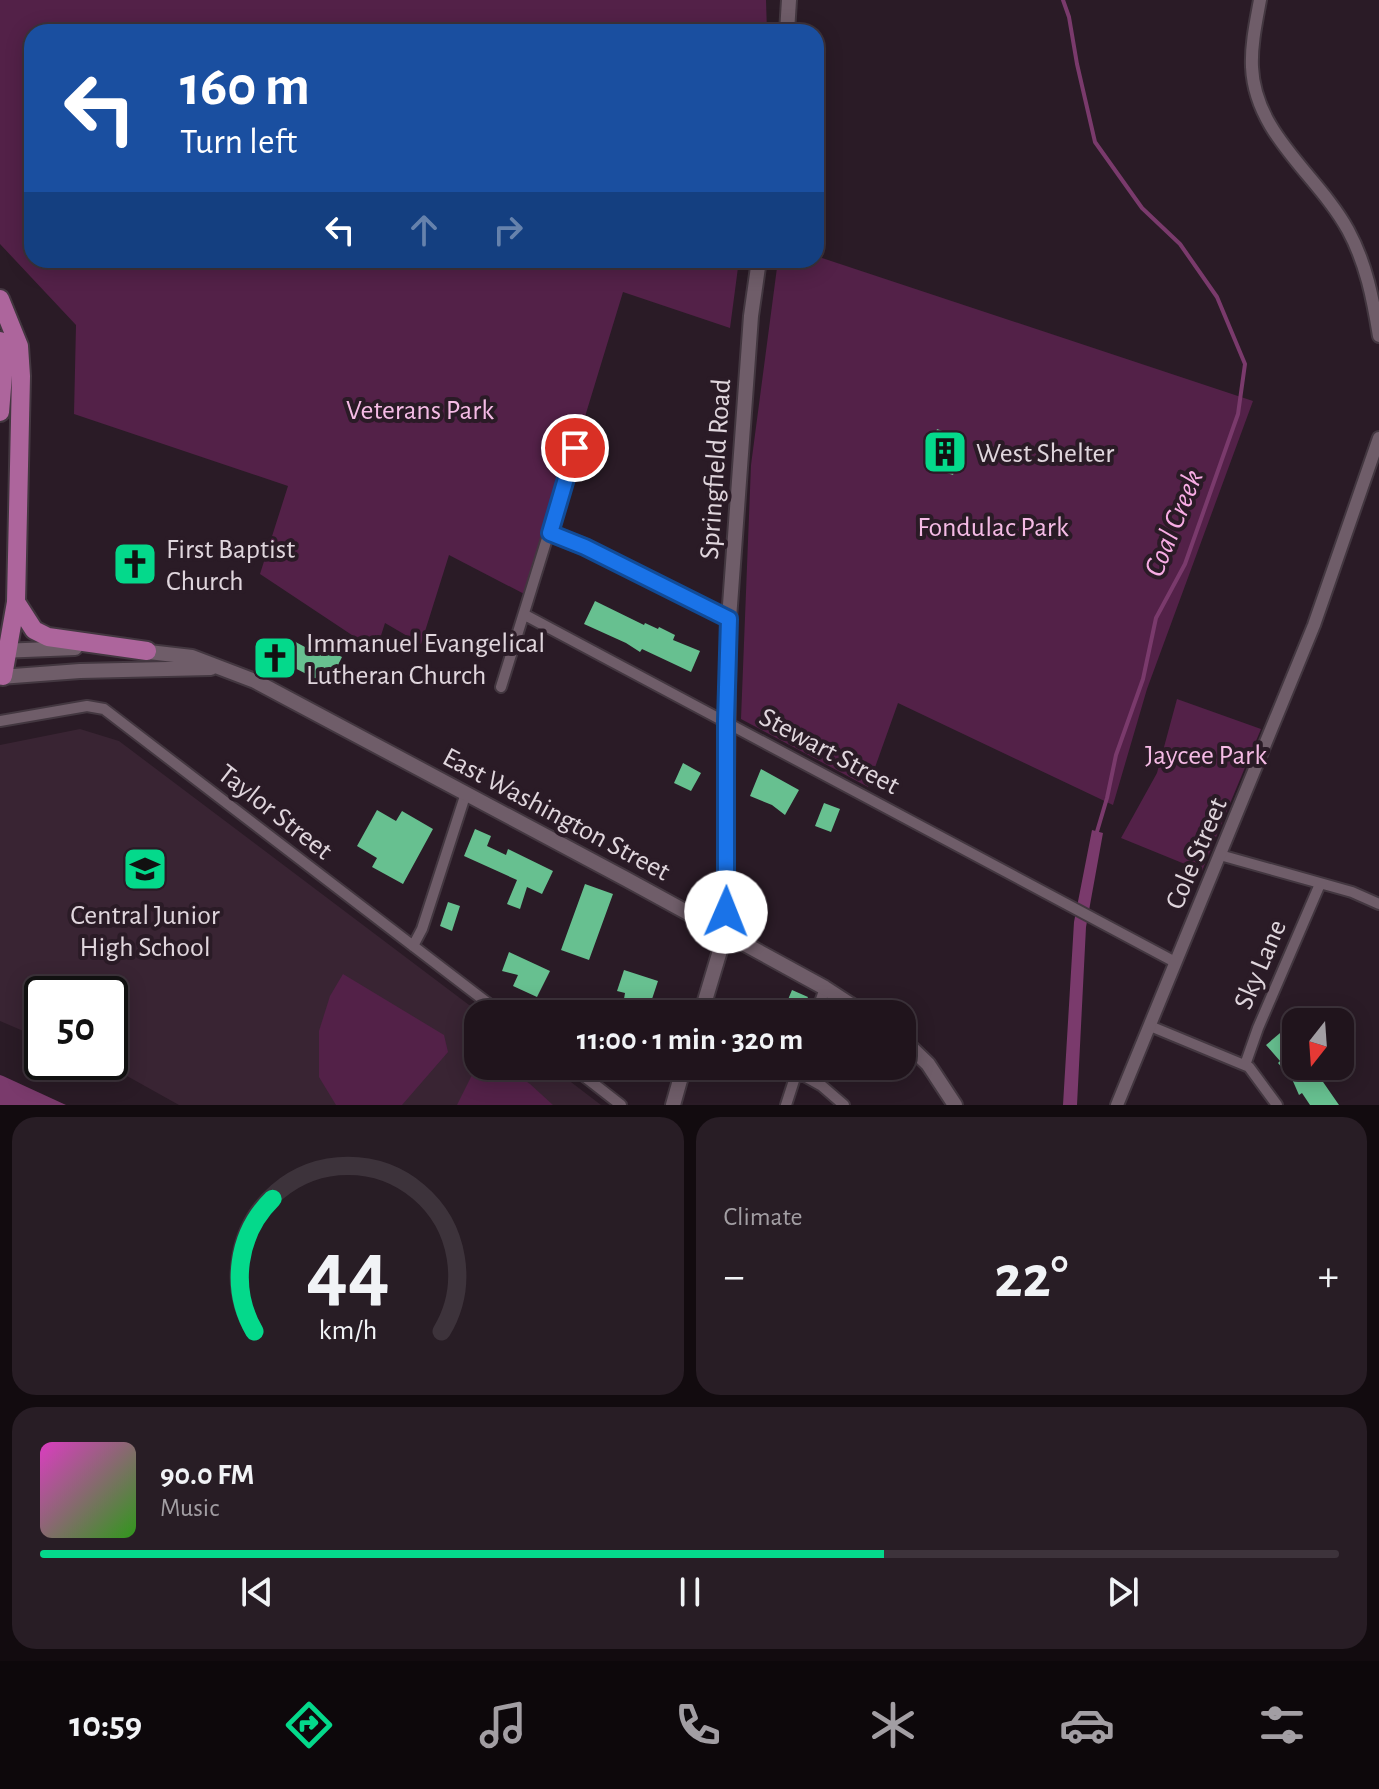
<!DOCTYPE html>
<html lang="en">
<head>
<meta charset="utf-8">
<style>
  body { margin:0; font-family:"Alegreya Sans",sans-serif; background:#281d25; color:#f1f3f6; height:100vh; display:flex; flex-direction:column; font-size:30px; white-space:nowrap }
  * { box-sizing:border-box; margin:0 }
  p { font-size:26px; color:#a29ea3 }
  .icon { flex:none; width:44px; height:44px; fill:none; stroke:currentColor; stroke-width:2; stroke-linecap:round; stroke-linejoin:round }
  .map { position:relative; height:1105px; overflow:hidden }
  .panel { display:flex; flex-direction:column; gap:12px; padding:12px; background:#120b0f; flex:1 }
  .panel>* { flex:none }
  .banner { position:absolute; left:24px; top:24px; width:800px; height:244px; border-radius:24px; box-shadow:0 4px 20px #0003,0 0 0 2px #3d333b; background:#1a4fa0; color:#fff; overflow:hidden }
  .needle { width:52px; rotate:197deg }
  .tools { position:absolute; left:1282px; top:1008px; display:grid; gap:16px }
  .tools a { display:grid; place-items:center; width:72px; height:72px; border-radius:16px; background:#20141c; box-shadow:0 4px 20px #0003,0 0 0 2px #3d333b; font-size:40px }
  .speed { position:absolute; left:24px; top:976px; display:flex; gap:16px; font-size:40px; font-weight:700; text-align:center }
  .speed>* { display:grid; place-content:center; width:104px; height:104px; border-radius:50%; background:#20141c; box-shadow:0 4px 20px #0003,0 0 0 2px #3d333b; line-height:1 }
  .speed .limit { border:4px solid #111; border-radius:12px; background:#fff; color:#111 }
  .pin { position:absolute; display:grid; place-items:center; width:68px; height:68px; color:#fff; margin:-34px; border:4px solid #fff; border-radius:50%; box-shadow:0 2px 8px #0007 }
  .me { position:absolute; width:88px; margin:-44px; rotate:1deg; stroke-linejoin:round; filter:drop-shadow(0 0 6px #0008) }
  .turn { display:flex; align-items:center; gap:28px; height:168px; padding:0 24px; font-size:36px }
  .turn .icon { width:104px; height:104px; stroke-width:2.5 }
  .turn b { display:block; font-size:56px; line-height:68px }
  .lanes { display:flex; align-items:center; height:76px; padding:0 24px; background:#0003; justify-content:center; gap:40px; direction:ltr }
  .lanes .off { opacity:.35 }
  .big { font-size:60px; font-weight:700; line-height:1.1 }
  .panel .card { flex:1; display:flex; flex-direction:column; justify-content:center; gap:12px; min-width:0; padding:0 28px; border-radius:24px; background:#281d25 }
  .panel .dial { align-items:center; gap:0 }
  .dial svg { height:208px; overflow:visible; fill:none; stroke:#3d333b; stroke-width:7; stroke-linecap:round; text-anchor:middle }
  .dial text { fill:#f1f3f6; stroke:none }
  .song { display:flex; align-items:center; gap:24px }
  .cover { width:96px; height:96px; border-radius:12px; background:linear-gradient(135deg,hsl(310 70% 55%),hsl(110 70% 35%)) }
  .played { height:8px; border-radius:4px; background:linear-gradient(90deg,#04d98b 65%,#3d333b 65%) }
  .keys { display:flex; justify-content:space-around; direction:ltr }
  .heat { display:flex; justify-content:space-between; align-items:center; font-size:44px; direction:ltr }
  .panel .tiles { flex:1; display:grid; gap:12px; grid-template-columns:1fr 1fr }
  .card:last-child { grid-column:span 2 }
  .trip { position:absolute; left:464px; top:1000px; width:452px; height:80px; border-radius:24px; background:#20141c; box-shadow:0 4px 20px #0003,0 0 0 2px #3d333b; font-weight:700; line-height:80px; text-align:center }
  .tab-bar { display:flex; height:128px; justify-content:space-around; align-items:center; background:#0d080b; color:#a29ea3 }
  .tab-bar .icon { width:56px; height:56px }
  .tab-bar .current { color:#04d98b }
  .tab-bar b { font-size:36px; color:#f1f3f6 }
  .map>svg:first-child { display:block }
  .built { fill:#392433 }
  .green { fill:#532148 }
  .water { fill:#7a3a6c }
  .lines { fill:none; stroke-linecap:round; stroke-linejoin:round }
  .stream { stroke:#7a3a6c; stroke-width:4 }
  .building { fill:#67c090 }
  .minor-casing { stroke:#433740; stroke-width:14 }
  .tertiary-casing { stroke:#433740; stroke-width:16 }
  .secondary-casing { stroke:#433740; stroke-width:18 }
  .motorway-casing { stroke:#433740; stroke-width:22 }
  .minor { stroke:#6f5d69; stroke-width:10 }
  .tertiary { stroke:#6f5d69; stroke-width:12 }
  .secondary { stroke:#6f5d69; stroke-width:14 }
  .motorway { stroke:#ad659c; stroke-width:18 }
  .route-casing { stroke:#114b97; stroke-width:20 }
  .route { stroke:#1a73e8; stroke-width:14 }
  .labels { text-anchor:middle; stroke-width:8; stroke-linejoin:round; paint-order:stroke }
  .park-label { font-size:28px; fill:#f5bbe5; stroke:#2a1b26 }
  .poi-label { font-size:28px; fill:#e0d6dd; stroke:#2a1b26; text-anchor:start }
  .street-label { font-size:28px; fill:#e0d6dd; stroke:#2a1b26 }
  .water-label { font-size:30px; font-style:italic; fill:#f7ace4; stroke:#2a1b26 }
</style>
</head>
<body>
<div class="map">
<svg width="1379" height="1105" viewBox="0 0 1379 1105">
  <rect width="100%" height="100%" fill="#2a1b26"/>
  <path class="built" d="M80 729 119 741 481 1014H478V1066H550L601 1105H179L127 1076 95 1062H110V994H42V1039L0 1021V745Z"/>
  <path class="green" d="M0 0H766L767 32H32V260H739L730 328 623 292 530 597 449 555 421 644 385 623 376 651 260 574 288 486 74 414 76 325 0 244Z
    M816 256 1253 401 1147 689 1113 805 898 703 868 787 741 719 751 465 778 260H816Z
    M1177 699 1261 729 1202 871 1121 838 1157 773Z
    M343 974 444 1035 448 1052 402 1105H336L319 1077V1031L330 996Z
    M477 1065 504 1066 530 1084 553 1105H457Z"/>
  <path class="water" d="M1092 830 1103 833 1086 927 1077 1105H1063L1074 922Z
    M0 1075 3 1076 66 1105H0Z"/>
  <g class="lines">
    <path class="stream" d="M1063 0 1069 17 1077 64 1095 142 1142 208 1180 244 1217 297 1245 364 1238 414 1185 564 1156 618 1143 679 1116 755 1107 798 1096 835"/>
  </g>
  <path class="building" d="M937 429 965 439 953 475 925 466Z
    M595 601 644 625 645 623 658 629 659 627 675 635 673 640 700 651 691 672 642 649 640 652 626 643 584 624Z
    M288 638 322 656 325 649 342 657 328 685 277 659Z
    M683 763 701 773 691 791 674 783Z
    M761 769 799 790 785 815 772 805 750 796Z
    M824 803 840 809 831 832 815 826Z
    M377 810 396 821 402 811 433 829 403 884 372 867 377 858 357 846Z
    M475 829 491 836 487 846 506 855 508 849 553 871 542 894 527 887 520 909 507 904 517 880 464 856Z
    M585 884 613 894 589 960 561 950Z
    M448 902 460 906 452 931 440 926Z
    M509 952 550 971 537 997 513 986 518 975 502 971Z
    M624 970 658 981 651 1002 637 998 635 1002 624 999 625 993 617 991Z
    M792 990 808 997 800 1014H782Z
    M1286 1028 1296 1039V1066H1312L1339 1105H1310L1302 1093 1299 1095 1292 1079 1278 1063 1280 1061 1266 1045Z"/>
  <g class="lines">
    <g class="minor-casing">
      <path id="minor" d="M550 533 585 547 729 619
        M525 615 1175 962
        M501 687 575 448
        M0 721 87 706 104 709 502 1014
        M1220 855 1352 892 1379 904
        M413 946 422 929 466 793
        M816 1014 825 988
        M1150 1026 1249 1067 1277 1105
        M1245 1065 1258 1028 1320 884
        M571 1066 621 1105
        M797 1072 822 1086 844 1105
        M786 1105 798 1068"/>
    </g>
    <g class="tertiary-casing">
      <path id="tertiary" d="M1260 0C1256 22 1251 45 1252 67 1255 135 1318 175 1348 230 1366 263 1373 299 1379 336
        M1117 1105 1314 625 1379 438"/>
    </g>
    <g class="secondary-casing">
      <path id="secondary" d="M787 32 789 0
        M0 651 75 648
        M140 651 192 657 255 681 626 879 825 988 865 1014
        M0 677 80 671 211 668
        M701 1014 725 934 729 619 751 316 759 260
        M902 1039 928 1064 955 1105
        M673 1105 684 1066"/>
    </g>
    <g class="motorway-casing">
      <path id="motorway" d="M0 299 19 346 21 376 16 602 3 676
        M0 341 4 363 0 412
        M16 602 34 630 48 637 147 651"/>
    </g>
    <use href="#minor" class="minor"/>
    <use href="#tertiary" class="tertiary"/>
    <use href="#secondary" class="secondary"/>
    <use href="#motorway" class="motorway"/>
  </g>
  <g class="lines">
    <g class="route-casing">
      <path id="route" d="M575 448 550 533 585 547 729 619 726 721V912"/>
    </g>
    <use href="#route" class="route"/>
  </g>
  <defs>
    <g id="building-square" transform="scale(2.3)"><rect x="-9" y="-9" width="18" height="18" rx="4" fill="#04d98b" stroke="#2a1b26"/><path d="M-4-6H4V6H1V3H-1V6H-4ZM-2.5-4.3h1.7v1.8h-1.7ZM.8-4.3h1.7v1.8H.8ZM-2.5-1h1.7V.8h-1.7ZM.8-1h1.7V.8H.8Z" fill="#111"/></g>
    <g id="church-square" transform="scale(2.3)"><rect x="-9" y="-9" width="18" height="18" rx="4" fill="#04d98b" stroke="#2a1b26"/><path d="M-1.2-6h2.4v3.5h3.3v2.4h-3.3V6h-2.4V-.1h-3.3v-2.4h3.3Z" fill="#111"/></g>
    <g id="school-square" transform="scale(2.3)"><rect x="-9" y="-9" width="18" height="18" rx="4" fill="#04d98b" stroke="#2a1b26"/><path d="M0-5L7-2L0 1L-7-2ZM-4 1L0 2.5L4 1V4Q0 6-4 4Z" fill="#111"/></g>
  </defs>
  <g fill-rule="evenodd">
    <use href="#building-square" x="945" y="452"/>
    <use href="#church-square" x="135" y="564"/>
    <use href="#church-square" x="275" y="658"/>
    <use href="#school-square" x="145" y="869"/>
  </g>
  <g class="labels">
    <g class="park-label">
      <text x="420" y="419">Veterans Park</text>
      <text x="993" y="536">Fondulac Park</text>
      <text x="1206" y="764">Jaycee Park</text>
    </g>
    <g class="poi-label">
      <text x="976" y="462">West Shelter</text>
      <text x="166" y="558">First Baptist<tspan x="166" dy="32">Church</tspan></text>
      <text x="306" y="652">Immanuel Evangelical<tspan x="306" dy="32">Lutheran Church</tspan></text>
      <text x="145" y="924" text-anchor="middle">Central Junior<tspan x="145" dy="32">High School</tspan></text>
    </g>
    <g class="street-label">
      <text transform="translate(714 469) rotate(-86)" y="10">Springfield Road</text>
      <text transform="translate(830 750) rotate(28)" y="10">Stewart Street</text>
      <text transform="translate(276 811) rotate(38)" y="10">Taylor Street</text>
      <text transform="translate(557 813) rotate(28)" y="10">East Washington Street</text>
      <text transform="translate(1195 853) rotate(-67)" y="10">Cole Street</text>
      <text transform="translate(1259 964) rotate(-67)" y="10">Sky Lane</text>
    </g>
    <g class="water-label">
      <text transform="translate(1173 523) rotate(-68)" y="10">Coal Creek</text>
    </g>
  </g>
</svg>
<div class="tools">
<a><svg class="needle" viewBox="-14 -14 28 28"><path d="M0-13l5 13h-10z" fill="#e53935"/><path d="M0 13l5-13h-10z" fill="#a29ea3"/></svg></a>
</div>
<div class="speed"><div class="limit">50</div></div>
<div class="pin" style="left:575px;top:448px;background:#d93025"><svg class="icon" aria-label="arrive" viewBox="0 0 24 24"><path d="M6 21V4h12l-3 4 3 4H6"/></svg></div>
<svg class="me" style="left:726px;top:912px" viewBox="-20 -20 40 40"><circle r="19" fill="#fff"/><path d="M0-13L10 11 0 6-10 11z" fill="#1a73e8"/></svg>
<div class="trip">11:00 · 1 min · 320 m</div>
<div class="banner">
<div class="turn"><svg class="icon" aria-label="left" viewBox="0 0 24 24"><path d="M17 20v-9H6M10 6l-5 5 5 5"/></svg><div><b>160 m</b>Turn left</div></div>
<div class="lanes"><svg class="icon" aria-label="left" viewBox="0 0 24 24"><path d="M17 20v-9H6M10 6l-5 5 5 5"/></svg><svg class="icon off" aria-label="ahead" viewBox="0 0 24 24"><path d="M12 20V5M6 11l6-6 6 6"/></svg><svg class="icon off" aria-label="right" viewBox="0 0 24 24"><path d="M7 20v-9h11M14 6l5 5-5 5"/></svg></div>
</div>
</div>
<section class="panel">
<div class="tiles">
<div class="card dial"><svg viewBox="0 0 100 80">
<path d="M14 69A42 42 0 1 1 86 69"/>
<path d="M14 69A42 42 0 0 1 21 18" stroke="#04d98b"/>
<text x="50" y="56" font-size="32" font-weight="700">44</text>
<text x="50" y="72" font-size="11">km/h</text>
</svg></div>
<div class="card"><p>Climate</p>
<div class="heat"><a>−</a><b class="big">22°</b><a>+</a></div>
</div>
<div class="card">
<div class="song"><i class="cover"></i><div><b>90.0 FM</b><p>Music</p></div></div>
<div class="played"></div>
<div class="keys"><svg class="icon" aria-label="previous" viewBox="0 0 24 24"><path d="M18 5L8 12l10 7zM5 5v14"/></svg><svg class="icon" aria-label="pause" viewBox="0 0 24 24"><path d="M8 5v14M16 5v14"/></svg><svg class="icon" aria-label="next" viewBox="0 0 24 24"><path d="M6 5l10 7-10 7zM19 5v14"/></svg></div>
</div>
</div>
</section>
<nav class="tab-bar">
<b>10:59</b>
<svg class="icon current" aria-label="directions" viewBox="0 0 24 24"><path d="M12 3l9 9-9 9-9-9zM9 14v-3h6M13 9l2 2-2 2"/></svg>
<svg class="icon" aria-label="music" viewBox="0 0 24 24"><path d="M9 18V5l10-2v13"/><circle cx="6" cy="18" r="3"/><circle cx="16" cy="16" r="3"/></svg>
<svg class="icon" aria-label="phone" viewBox="0 0 24 24"><path d="M5 4h4l2 5-3 2q2 4 5 5l2-3 5 2v4C11 20 4 13 5 4z"/></svg>
<svg class="icon" aria-label="climate" viewBox="0 0 24 24"><path d="M12 3v18M4 7l16 10M4 17L20 7"/></svg>
<svg class="icon" aria-label="car" viewBox="0 0 24 24"><path d="M5 17H2v-5l4-1 3-4h7l3 4 3 1v5h-3M9 17h6M6 11h13"/><circle cx="7" cy="17" r="2"/><circle cx="17" cy="17" r="2"/></svg>
<svg class="icon" aria-label="filters" viewBox="0 0 24 24"><path d="M4 7h16M4 17h16"/><circle cx="9" cy="7" r="2"/><circle cx="15" cy="17" r="2"/></svg>
</nav>
</body>
</html>
